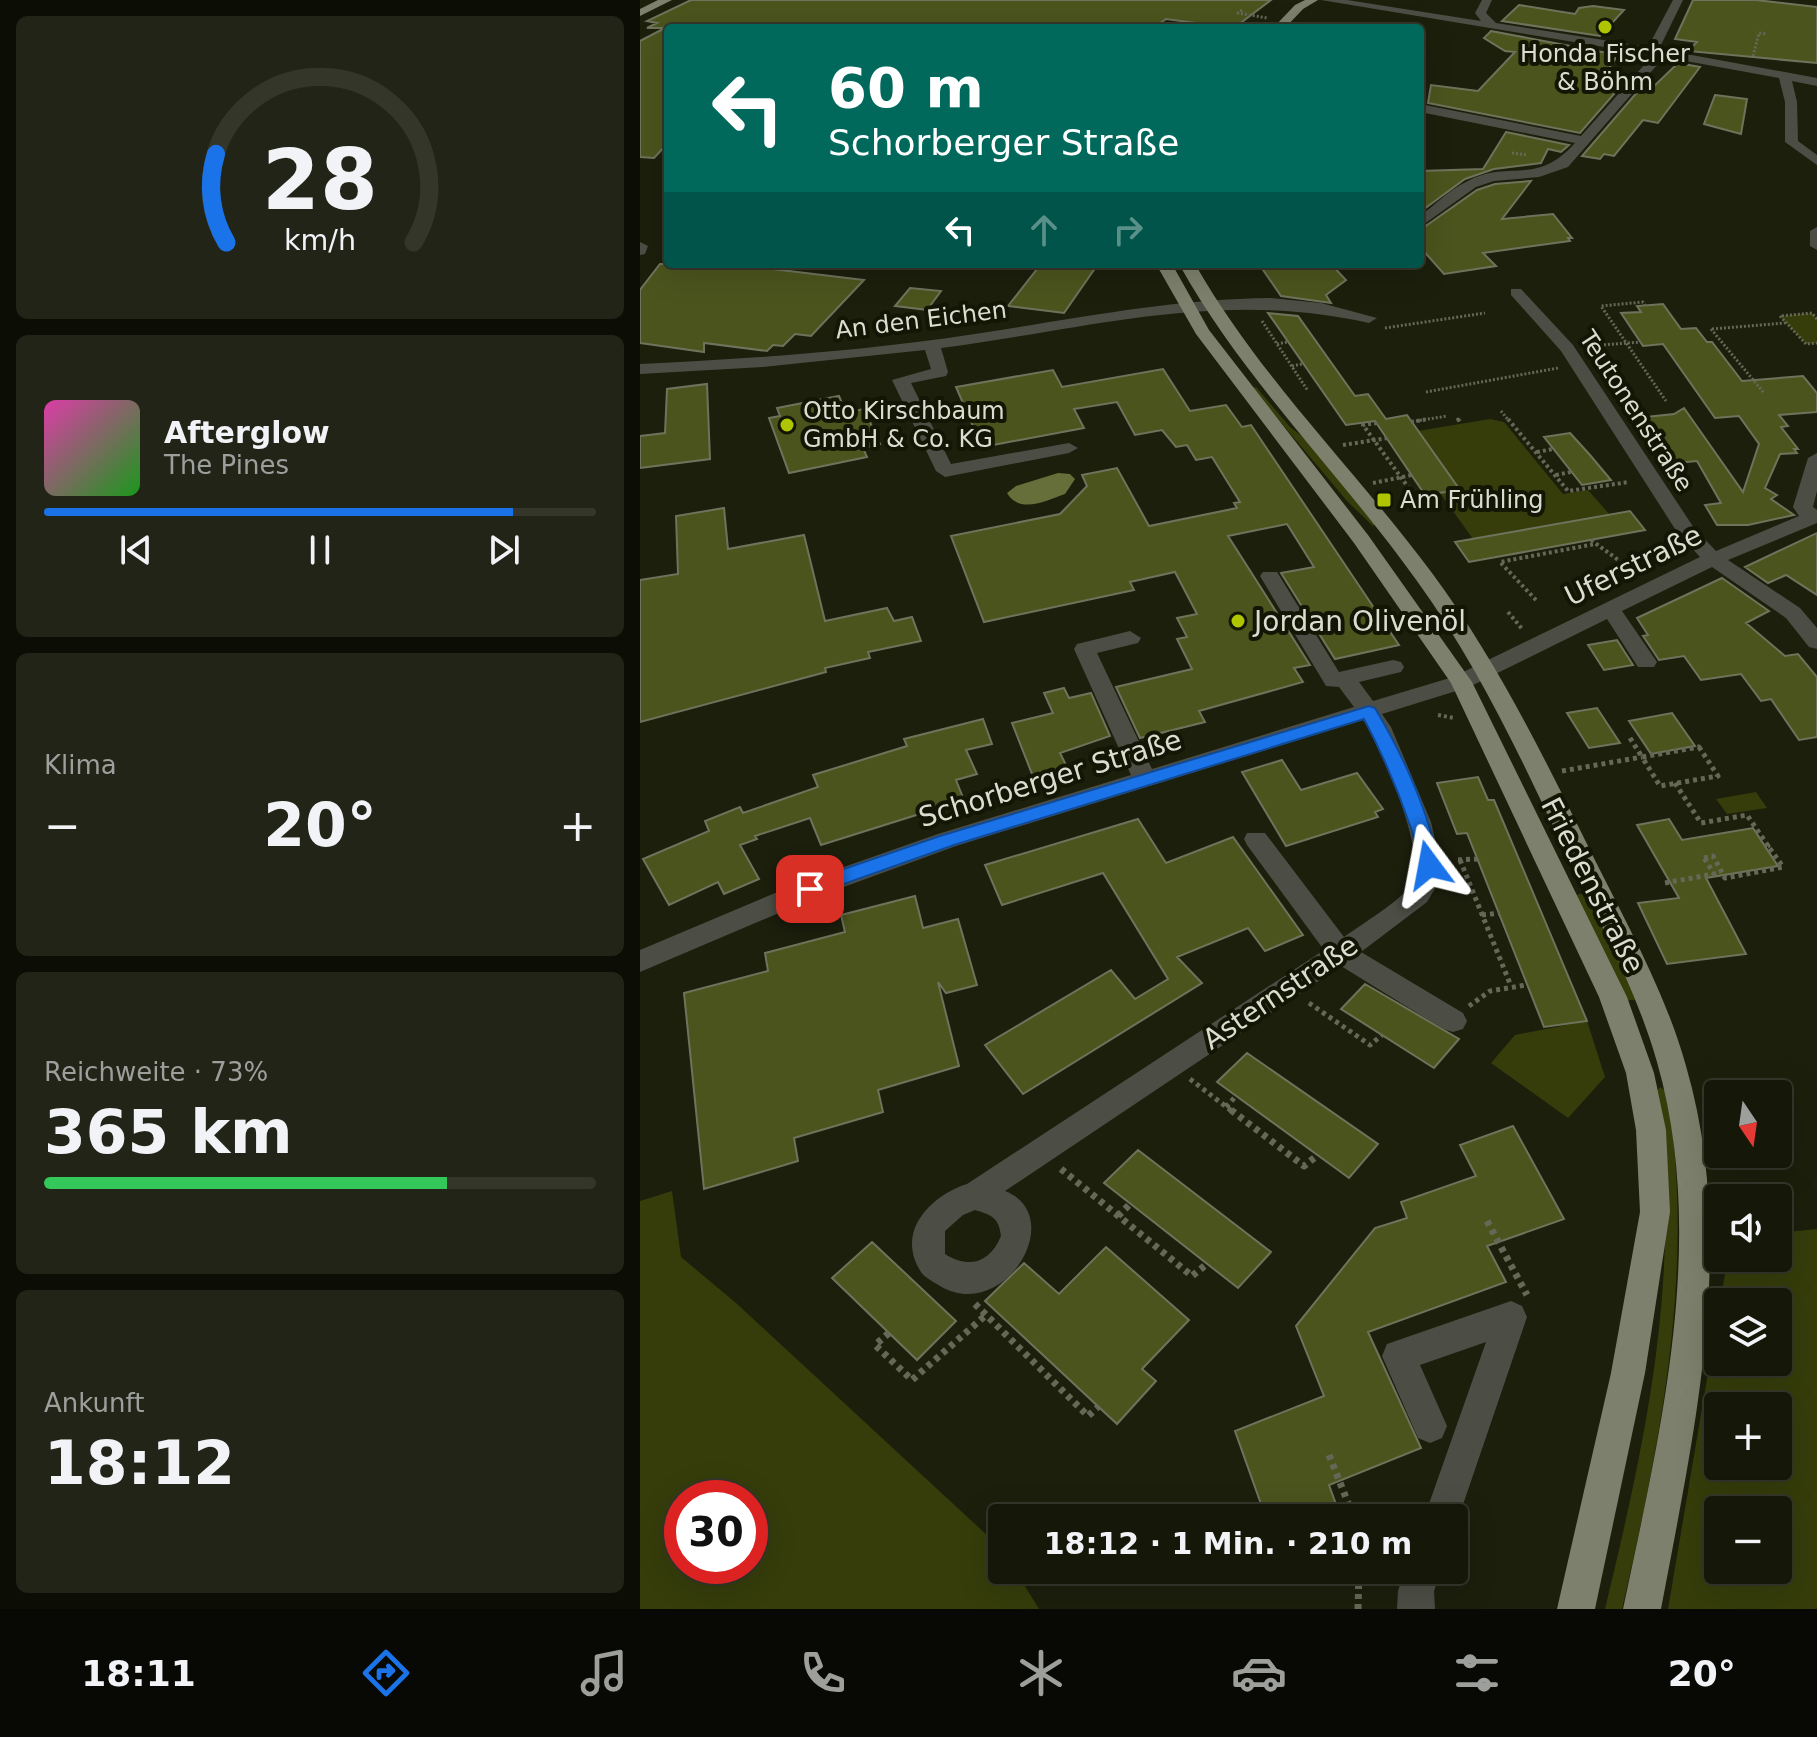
<!DOCTYPE html>
<html lang="de">
<head>
<meta charset="utf-8">
<style>
  body { margin:0; font-family:"DejaVu Sans",sans-serif; background:#222417; color:#f1f3f6; height:100vh; display:flex; flex-direction:column; font-size:30px; white-space:nowrap }
  * { box-sizing:border-box; margin:0 }
  p { font-size:26px; color:#9d9f9c }
  .icon { flex:none; width:44px; height:44px; fill:none; stroke:currentColor; stroke-width:2; stroke-linecap:round; stroke-linejoin:round }
  .map { position:relative; flex:1; overflow:hidden }
  .details { display:flex; flex-direction:column; gap:16px; padding:16px; background:#0c0d05; width:640px }
  .details>* { flex:none }
  .guide { position:absolute; left:24px; top:24px; width:760px; height:244px; border-radius:8px; box-shadow:0 8px 32px #0002,0 0 0 2px #34362a; background:#00695c; color:#fff; overflow:hidden }
  .needle { width:52px; rotate:167deg }
  .buttons { position:absolute; left:1064px; top:1080px; display:grid; gap:16px }
  .buttons a { display:grid; place-items:center; width:88px; height:88px; border-radius:8px; background:#151709; box-shadow:0 8px 32px #0002,0 0 0 2px #34362a; font-size:40px }
  .speed { position:absolute; left:24px; top:1480px; display:flex; gap:16px; font-size:40px; font-weight:700; text-align:center }
  .speed>* { display:grid; place-content:center; width:104px; height:104px; border-radius:50%; background:#151709; box-shadow:0 8px 32px #0002,0 0 0 2px #34362a; line-height:1 }
  .speed .limit { border:12px solid #d22; background:#fff; color:#111 }
  .pin { position:absolute; display:grid; place-items:center; width:68px; height:68px; color:#fff; margin:-34px; border-radius:16px; box-shadow:0 4px 12px #0006 }
  .me { position:absolute; width:88px; margin:-44px; rotate:347deg; stroke-linejoin:round; filter:drop-shadow(0 0 6px #0008) }
  .turn { display:flex; align-items:center; gap:28px; height:168px; padding:0 32px; font-size:36px }
  .turn .icon { width:104px; height:104px; stroke-width:2.5 }
  .turn b { display:block; font-size:56px; line-height:68px }
  .lanes { display:flex; align-items:center; height:76px; padding:0 32px; background:#0003; justify-content:center; gap:40px; direction:ltr }
  .lanes .off { opacity:.35 }
  .big { font-size:60px; font-weight:700; line-height:1.1 }
  .details .widget { flex:1; display:flex; flex-direction:column; justify-content:center; gap:12px; min-width:0; padding:0 28px; border-radius:12px; background:#222417 }
  .details .dial { align-items:center; gap:0 }
  .dial svg { height:208px; overflow:visible; fill:none; stroke:#34362a; stroke-width:7; stroke-linecap:round; text-anchor:middle }
  .dial text { fill:#f1f3f6; stroke:none }
  .song { display:flex; align-items:center; gap:24px }
  .cover { width:96px; height:96px; border-radius:12px; background:linear-gradient(135deg,hsl(320 70% 55%),hsl(120 70% 35%)) }
  .played { height:8px; border-radius:4px; background:linear-gradient(90deg,#1a73e8 85%,#34362a 85%) }
  .keys { display:flex; justify-content:space-around; direction:ltr }
  .heat { display:flex; justify-content:space-between; align-items:center; font-size:44px; direction:ltr }
  .charge { height:12px; border-radius:6px; background:linear-gradient(90deg,#34c759 73%,#34362a 0) }
  .trip { position:absolute; left:348px; top:1504px; width:480px; height:80px; border-radius:8px; background:#151709; box-shadow:0 8px 32px #0002,0 0 0 2px #34362a; font-weight:700; line-height:80px; text-align:center }
  .menu { display:flex; height:128px; justify-content:space-around; align-items:center; background:#080904; color:#9d9f9c }
  .menu .icon { width:56px; height:56px }
  .menu .selected { color:#1a73e8 }
  .menu b { font-size:36px; color:#f1f3f6 }
  main { display:flex; flex:1; min-height:0 }
  .map>svg:first-child { display:block }
  .green { fill:#363d0b; fill-rule:evenodd }
  .water { fill:#666f39 }
  .building { fill:#4b541d; stroke:#6e735c; stroke-width:2 }
  .lines { fill:none; stroke-linecap:round; stroke-linejoin:round }
  .path-far3 { stroke:#656857; stroke-width:3; stroke-dasharray:2 2; stroke-linecap:butt }
  .path-far2 { stroke:#656857; stroke-width:4; stroke-dasharray:3 3; stroke-linecap:butt }
  .path-far1 { stroke:#656857; stroke-width:5; stroke-dasharray:4 4; stroke-linecap:butt }
  .path { stroke:#656857; stroke-width:7; stroke-dasharray:5 5; stroke-linecap:butt }
  .minor { fill:#4c4e45; fill-rule:evenodd }
  .major { fill:#7c806c; fill-rule:evenodd }
  .route { fill:#1a73e8; stroke:#114b97; stroke-width:2 }
  .poi-dot { fill:#b0c501; stroke:#131604; stroke-width:3 }
  .labels { text-anchor:middle; stroke-width:8; stroke-linejoin:round; paint-order:stroke }
  .far-poi-label { font-size:24px; fill:#daddd0; stroke:#131604; text-anchor:start }
  .far-street-label { font-size:24px; fill:#daddd0; stroke:#131604 }
  .street-label { font-size:28px; fill:#daddd0; stroke:#131604 }
  .poi-label { font-size:28px; fill:#daddd0; stroke:#131604; text-anchor:start }
</style>
</head>
<body>
<main>
<section class="details">
<div class="widget dial"><svg viewBox="0 0 100 80">
<path d="M14 69A42 42 0 1 1 86 69"/>
<path d="M14 69A42 42 0 0 1 10 35" stroke="#1a73e8"/>
<text x="50" y="56" font-size="32" font-weight="700">28</text>
<text x="50" y="72" font-size="11">km/h</text>
</svg></div>
<div class="widget">
<div class="song"><i class="cover"></i><div><b>Afterglow</b><p>The Pines</p></div></div>
<div class="played"></div>
<div class="keys"><svg class="icon" aria-label="previous" viewBox="0 0 24 24"><path d="M18 5L8 12l10 7zM5 5v14"/></svg><svg class="icon" aria-label="pause" viewBox="0 0 24 24"><path d="M8 5v14M16 5v14"/></svg><svg class="icon" aria-label="next" viewBox="0 0 24 24"><path d="M6 5l10 7-10 7zM19 5v14"/></svg></div>
</div>
<div class="widget"><p>Klima</p>
<div class="heat"><a>−</a><b class="big">20°</b><a>+</a></div>
</div>
<div class="widget"><p>Reichweite · 73%</p><b class="big">365 km</b><div class="charge"></div></div>
<div class="widget"><p>Ankunft</p><b class="big">18:12</b></div>
</section>
<div class="map">
<svg width="1177" height="1609" viewBox="0 0 1177 1609">
  <rect width="100%" height="100%" fill="#1c1f0c"/>
  <path class="green" d="M1172 313 1177 319V343L1166 344 1140 316Z
    M616 387 650 427 668 441 736 523 733 526 707 501 612 388Z
    M850 419 864 422 923 494 948 490 970 515 833 539 800 493 820 489 778 431Z
    M1116 792 1127 808 1087 814 1076 799Z
    M948 892 1001 999 983 1001 936 895Z
    M947 1021 965 1077 928 1118 851 1063 875 1035Z
    M1020 1087 1027 1092C1056 1266 1021 1439 982 1609H965C1006 1439 1044 1267 1015 1093Z
    M32 1191 41 1257 96 1303 362 1549V1570H375L399 1609H0V1201ZM42 1498H110V1566H42Z
    M1177 1229V1609H1028L1078 1314V1362H1138V1302H1080L1088 1258H1138V1233ZM1078 1406H1138V1466H1078ZM1078 1510H1138V1570H1078Z"/>
  <path class="water" d="M418 473 430 474 435 479 425 494C407 500 380 515 367 493L376 486Z"/>
  <path class="building" d="M51 0H631L594 28 526 19 513 28H28V143L14 158 0 157V41L25 28H7L17 23 7 21Z
    M1053 0H1116L1177 7V63L1048 51 1057 42 1035 39Z
    M879 5 935 14 939 8 953 6 984 10 960 36 862 21Z
    M851 31 978 55 959 83 981 86 940 133 788 103 791 85 838 91 875 52 865 51 844 38Z
    M1038 63 1060 67 1018 123 1003 120 974 156 964 154 960 159 942 156 999 90 1009 91Z
    M1075 95 1107 99 1101 134 1064 124Z
    M866 132 929 145 921 152 908 149 901 163 854 169 825 179 780 212V171L843 169Z
    M891 181 862 219 913 214 932 238H928L930 241 843 253 856 266 804 274 780 247V230L837 190 855 184Z
    M20 264H92L224 280 171 336 155 334 143 346 133 345 127 351 64 343V352L0 343V290Z
    M401 264H458L424 313 368 306Z
    M619 264H691L706 280 686 295 691 303 641 296Z
    M270 288 301 291 287 310 255 306Z
    M1023 304 1041 329 1056 328 1067 342H1072L1102 381 1163 376 1177 393V412L1139 415 1148 426 1141 427 1158 449H1154L1157 453 1140 454 1125 488 1137 495 1131 499 1154 515 1108 525H1077L1065 505 1081 503 1057 461 1036 463 1005 417 1034 414 1044 408 1103 492 1119 444 1099 416 1075 418 1023 344 1003 346 981 313 1001 312 997 306Z
    M628 313 658 316 715 396 728 394 746 419 767 415 820 490 785 495 735 421 706 425Z
    M523 369 550 411 586 405 602 427 611 425 759 645 695 659 641 573 674 567 647 524 588 536 670 665 654 668 663 682 559 711 565 722 500 738 476 687 552 669 537 639 547 637 537 618 557 614 535 572 490 582 494 590 344 622 311 536 420 514 447 486 442 475 477 468 509 526 597 508 594 503 600 502 572 457 556 460 547 445 536 447 522 430 495 435 477 402 434 409 444 428 342 447 316 387 413 370 422 387Z
    M67 384 70 459 0 468V436L25 433 27 389Z
    M199 396 206 413 224 409 240 444 223 448 227 457 149 473 129 418 140 416 137 408Z
    M930 433 950 455 971 480 942 485 904 437Z
    M84 508 88 549 164 535 185 621 247 608 254 621 272 617 281 641 228 652 230 658 185 668 186 672 0 722V580L38 574 36 516Z
    M990 511 1005 530 829 562 815 542Z
    M1177 533V595L1146 575 1128 583 1105 567Z
    M1082 578 1129 611 1106 623 1145 656 1158 654 1177 677V737L1159 740 1131 699 1121 701 1101 674 1061 680 1044 656 1019 660 1003 636 1008 635 997 618Z
    M977 640 993 665 964 670 948 645Z
    M424 688 429 698 451 693 470 736 420 753 428 769 394 779 372 723 413 713 404 693Z
    M957 708 980 743 949 748 927 713Z
    M1032 713 1055 746 1011 754 989 721Z
    M343 719 352 744 326 750 337 774 316 780 324 800 181 845 170 818 115 836 117 839 100 845 119 879 84 894 78 882 29 905 3 859 69 831 65 821 100 807 103 813 178 787 173 775 267 746 264 739Z
    M642 760 661 790 717 773 743 809 735 812 738 817 646 846 602 772Z
    M838 777 848 800H854L947 1021 904 1027 827 833 817 834 797 783Z
    M498 819 526 863 593 837 663 935 625 951 608 928 537 957 562 983 383 1094 345 1045 471 970 495 999 528 979 463 873 362 905 345 865Z
    M1029 819 1042 840 1113 828 1138 866 1066 878 1106 954 1027 964 998 903 1039 898 997 825Z
    M275 896 283 928 318 919 337 985 306 993 298 982 319 1066 238 1090 243 1112 154 1138 158 1161 64 1189 44 993 128 971 125 953 205 932 201 915Z
    M725 984 819 1039 794 1068 701 1009Z
    M607 1053 738 1144 709 1178 577 1082Z
    M873 1126 924 1219 847 1246 866 1282 728 1332 781 1448 689 1485 701 1518H626L595 1431 684 1396 656 1326 735 1228 767 1218 761 1202 836 1176 820 1145Z
    M498 1150 631 1252 598 1288 464 1183Z
    M232 1242 316 1321 277 1360 192 1278Z
    M466 1247 549 1320 502 1369 516 1381 477 1424 345 1301 384 1263 419 1294Z"/>
  <g class="lines">
    <path class="path-far3" d="M602 10 598 13 627 18
      M1113 56 1119 33 1127 34
      M872 153 887 155
      M1005 306 1003 302 961 306 1026 401
      M1177 319 1172 313 1140 316 1166 344 1177 343
      M622 321 668 391
      M745 328 845 313
      M1071 329 1124 393
      M1072 329 1145 323
      M637 344 647 342
      M948 346 1001 342
      M652 366 662 364
      M786 392 918 368
      M861 411 869 421
      M817 418 819 421
      M776 421 807 416"/>
    <path class="path-far2" d="M818 419 821 424
      M868 419 928 491 989 482
      M771 422 788 419
      M737 423 723 425 776 498
      M703 445 748 438
      M897 452 913 449
      M916 475 931 472
      M733 483 772 475
      M951 540 981 562
      M896 600 860 562 955 544
      M868 612 883 630
      M798 715 814 718"/>
    <path class="path-far1" d="M990 738 1002 757
      M1059 747 1078 776 1020 786 1002 757Z
      M922 771 1002 757
      M1035 783 1061 823 1107 815 1128 846 1125 847
      M1064 858 1073 856 1085 878 1143 867 1128 846
      M818 860 837 859
      M820 860 871 986
      M1025 883 1074 874 1063 856
      M842 915 860 913
      M669 1003 730 1045 742 1035
      M829 1006 850 991 886 985
      M550 1079 593 1112
      M586 1107 596 1096"/>
    <path class="path" d="M591 1110 664 1166 678 1155
      M421 1169 552 1276 567 1264
      M478 1216 490 1204
      M847 1221 887 1295
      M335 1304 448 1416 458 1407
      M249 1333 235 1345 272 1380 346 1315
      M689 1455 714 1518
      M718 1609 719 1570"/>
    <path class="minor" d="M681 0H707L841 21 835 13 842 0H852L846 13 856 23 1008 47 1033 0H1043L1019 49 1177 78V86L1152 81 1157 102 1158 141 1177 155V165L1145 142V102L1139 78 1024 57 928 167 899 177 854 181 836 187 780 227V216C795 205 809 190 826 182 868 158 895 188 935 143L780 112V104L941 136 1013 55Z
      M1177 227V250L1170 246V231Z
      M0 242 8 246 5 254 0 255Z
      M871 289H881L933 345 1054 528 1076 551 1159 516 1153 507 1168 458 1177 453V491L1173 507 1177 510V523L1088 560 1160 608 1177 628V649L1169 647 1146 618 1072 567 982 611 1017 662 1014 667H998L967 619 829 687 742 714 751 727 791 822 801 865 799 882 787 902 721 952 823 1013 827 1021 823 1029 813 1032 803 1029 701 966 365 1191C429 1216 364 1324 300 1286 294 1282 285 1278 281 1272 255 1232 290 1196 327 1184L684 950 607 845 604 839 607 833H625L704 937C720 925 764 899 772 883 787 854 742 746 723 720L316 846 179 896 0 972V950L161 882 298 834 491 775 434 649 437 644 490 631 501 638 498 643 457 653 512 769 714 707 699 687 686 686 620 576 623 572H637L699 672 753 660 761 662 764 667 761 672 719 682 733 701 813 677 1060 557 1037 532 921 351 871 295ZM335 1210C352 1215 359 1218 361 1236 350 1263 329 1269 305 1254V1231L323 1215Z
      M631 298 681 303 737 318 729 323C579 289 449 329 301 348L308 372 306 376 271 383 311 464 429 443 438 448 429 453 305 477 296 471 252 380 291 369 285 350 123 367 0 374V364C110 359 220 351 328 335 429 320 528 299 631 298Z
      M871 1301 882 1306 887 1317 814 1531V1518H784L846 1342 780 1365 807 1426 802 1438 790 1443 778 1438 742 1356 747 1344Z
      M765 1570H801L794 1591 795 1609H757L758 1591Z"/>
    <path class="major" d="M18 0H32L0 16V9Z
      M665 0H678L663 9 645 28H633L655 5Z
      M516 264H532L569 330 728 535 832 682 987 997 1014 1073 1026 1130 1030 1212 1005 1373 955 1609H917L971 1373 1000 1212 996 1130 986 1073 959 997 811 683 714 543 556 334Z
      M539 264H555C620 378 714 468 792 573 853 655 900 749 945 840 981 914 1024 987 1046 1066 1098 1244 1054 1433 1021 1609H983C1020 1433 1068 1240 1017 1062 995 985 955 914 921 843 879 753 835 661 777 581 700 473 604 381 539 264Z"/>
  </g>
  <path class="route" d="M729 706 735 708C764 757 788 809 799 865L796 870H783C776 858 776 842 771 828 758 790 743 755 724 719L314 845 170 896 160 889 163 883 300 836Z"/>
  <g class="poi-dot">
    <circle cx="965" cy="27" r="8"/>
    <circle cx="147" cy="425" r="8"/>
    <rect x="736" y="492" width="16" height="16" rx="4"/>
    <circle cx="598" cy="621" r="8"/>
  </g>
  <g class="labels">
    <g class="far-poi-label">
      <text x="965" y="62" text-anchor="middle">Honda Fischer<tspan x="965" dy="28">&amp; Böhm</tspan></text>
      <text x="163" y="419">Otto Kirschbaum<tspan x="163" dy="28">GmbH &amp; Co. KG</tspan></text>
      <text x="760" y="508">Am Frühling</text>
    </g>
    <g class="far-street-label">
      <text transform="translate(281 320) rotate(-7)" y="8">An den Eichen</text>
      <text transform="translate(996 411) rotate(57)" y="8">Teutonenstraße</text>
    </g>
    <g class="street-label">
      <text transform="translate(993 565) rotate(-26)" y="10">Uferstraße</text>
      <text transform="translate(410 778) rotate(-17)" y="10">Schorberger Straße</text>
      <text transform="translate(953 885) rotate(63)" y="10">Friedenstraße</text>
      <text transform="translate(640 992) rotate(-34)" y="10">Asternstraße</text>
    </g>
    <g class="poi-label">
      <text x="614" y="631">Jordan Olivenöl</text>
    </g>
  </g>
</svg>
<div class="buttons">
<a><svg class="needle" viewBox="-14 -14 28 28"><path d="M0-13l5 13h-10z" fill="#e53935"/><path d="M0 13l5-13h-10z" fill="#9d9f9c"/></svg></a>
<a><svg class="icon" aria-label="sound" viewBox="0 0 24 24"><path d="M4 9h4l5-4v14l-5-4H4zM17 9q2 3 0 6"/></svg></a>
<a><svg class="icon" aria-label="layers" viewBox="0 0 24 24"><path d="M12 4l9 5-9 5-9-5zM3 14l9 5 9-5"/></svg></a>
<a>+</a>
<a>−</a>
</div>
<div class="speed"><div class="limit">30</div></div>
<div class="pin" style="left:170px;top:889px;background:#d93025"><svg class="icon" aria-label="arrive" viewBox="0 0 24 24"><path d="M6 21V4h12l-3 4 3 4H6"/></svg></div>
<svg class="me" style="left:789px;top:865px" viewBox="-20 -20 40 40"><path d="M0-17L14 15 0 8-14 15z" fill="#1a73e8" stroke="#fff" stroke-width="4"/></svg>
<div class="trip">18:12 · 1 Min. · 210 m</div>
<div class="guide">
<div class="turn"><svg class="icon" aria-label="left" viewBox="0 0 24 24"><path d="M17 20v-9H6M10 6l-5 5 5 5"/></svg><div><b>60 m</b>Schorberger Straße</div></div>
<div class="lanes"><svg class="icon" aria-label="left" viewBox="0 0 24 24"><path d="M17 20v-9H6M10 6l-5 5 5 5"/></svg><svg class="icon off" aria-label="ahead" viewBox="0 0 24 24"><path d="M12 20V5M6 11l6-6 6 6"/></svg><svg class="icon off" aria-label="right" viewBox="0 0 24 24"><path d="M7 20v-9h11M14 6l5 5-5 5"/></svg></div>
</div>
</div>
</main>
<nav class="menu">
<b>18:11</b>
<svg class="icon selected" aria-label="directions" viewBox="0 0 24 24"><path d="M12 3l9 9-9 9-9-9zM9 14v-3h6M13 9l2 2-2 2"/></svg>
<svg class="icon" aria-label="music" viewBox="0 0 24 24"><path d="M9 18V5l10-2v13"/><circle cx="6" cy="18" r="3"/><circle cx="16" cy="16" r="3"/></svg>
<svg class="icon" aria-label="phone" viewBox="0 0 24 24"><path d="M5 4h4l2 5-3 2q2 4 5 5l2-3 5 2v4C11 20 4 13 5 4z"/></svg>
<svg class="icon" aria-label="climate" viewBox="0 0 24 24"><path d="M12 3v18M4 7l16 10M4 17L20 7"/></svg>
<svg class="icon" aria-label="car" viewBox="0 0 24 24"><path d="M5 17H2v-5l4-1 3-4h7l3 4 3 1v5h-3M9 17h6M6 11h13"/><circle cx="7" cy="17" r="2"/><circle cx="17" cy="17" r="2"/></svg>
<svg class="icon" aria-label="filters" viewBox="0 0 24 24"><path d="M4 7h16M4 17h16"/><circle cx="9" cy="7" r="2"/><circle cx="15" cy="17" r="2"/></svg>
<b>20°</b>
</nav>
</body>
</html>
